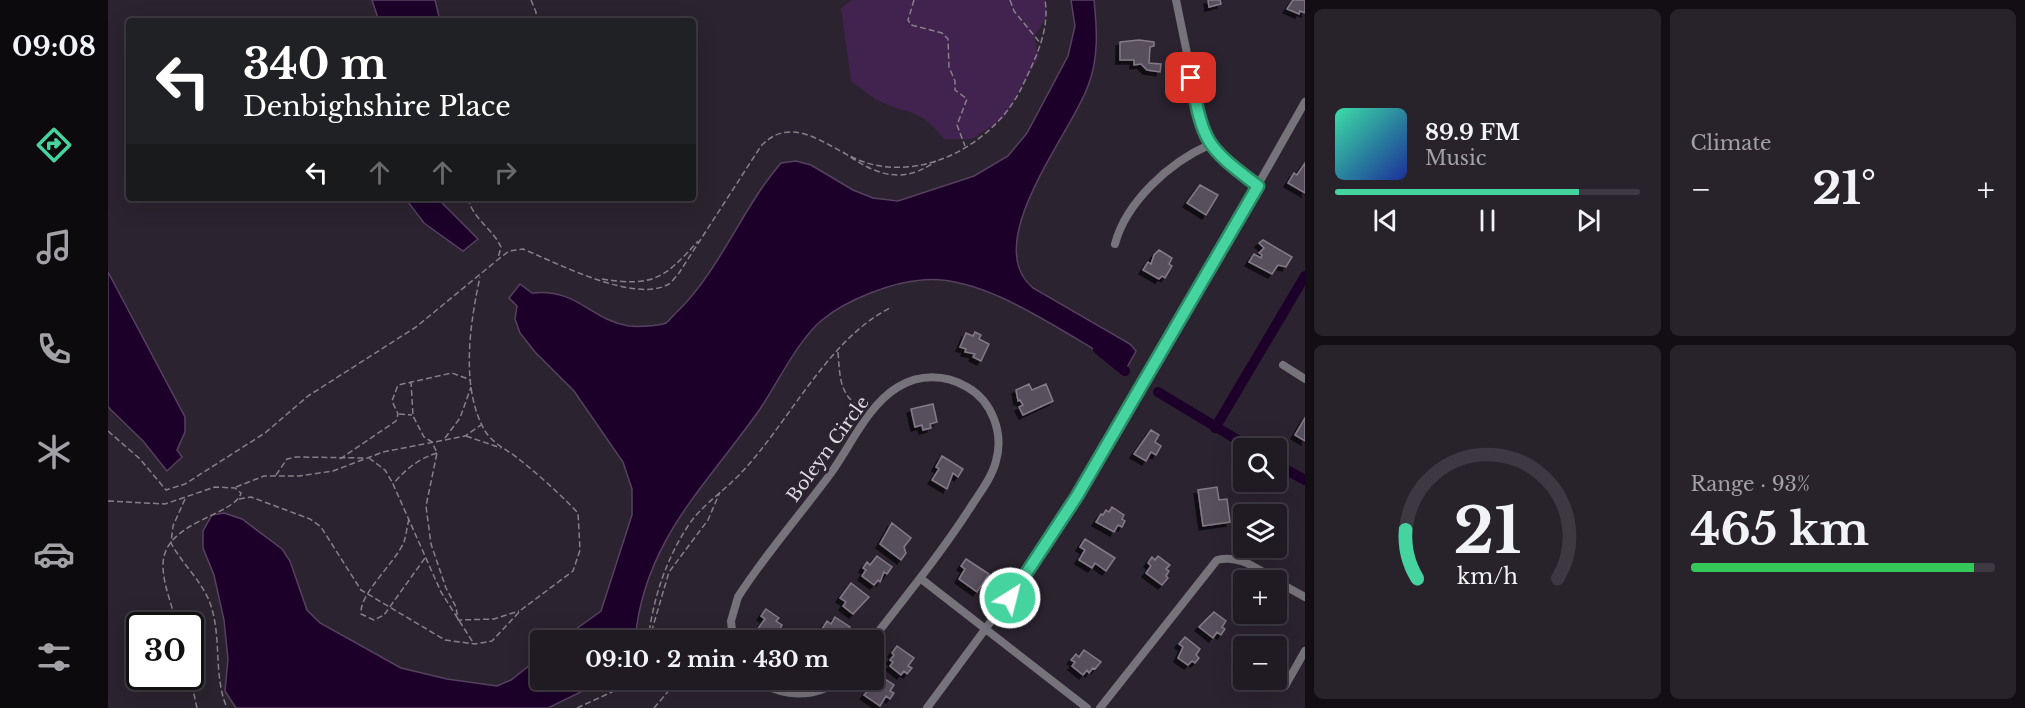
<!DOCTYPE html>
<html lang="en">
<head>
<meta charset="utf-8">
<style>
  body { margin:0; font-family:"Libre Baskerville",serif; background:#28232b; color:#f1f3f6; height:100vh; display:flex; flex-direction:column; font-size:22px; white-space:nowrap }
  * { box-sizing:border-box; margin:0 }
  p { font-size:20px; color:#a2a1a6 }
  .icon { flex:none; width:33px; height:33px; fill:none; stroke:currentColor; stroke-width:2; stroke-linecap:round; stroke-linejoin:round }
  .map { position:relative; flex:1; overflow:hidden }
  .drawer { display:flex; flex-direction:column; gap:9px; padding:9px; background:#120e13; width:720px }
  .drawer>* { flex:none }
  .hud { position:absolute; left:18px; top:18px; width:570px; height:183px; border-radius:6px; box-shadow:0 6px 24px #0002,0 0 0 2px #3d3841; background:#202124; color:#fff; overflow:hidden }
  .buttons { position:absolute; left:1125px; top:438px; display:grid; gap:12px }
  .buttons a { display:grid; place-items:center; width:54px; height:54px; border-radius:6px; background:#201a23; box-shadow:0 6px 24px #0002,0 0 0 2px #3d3841; font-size:30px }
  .speed { position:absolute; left:18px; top:612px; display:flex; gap:12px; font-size:30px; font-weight:700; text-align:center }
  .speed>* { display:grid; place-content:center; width:78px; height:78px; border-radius:50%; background:#201a23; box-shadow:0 6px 24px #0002,0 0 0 2px #3d3841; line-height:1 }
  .speed .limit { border:3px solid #111; border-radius:9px; background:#fff; color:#111 }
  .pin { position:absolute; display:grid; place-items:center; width:51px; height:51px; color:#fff; margin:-26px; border-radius:12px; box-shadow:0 3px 9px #0006 }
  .me { position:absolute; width:66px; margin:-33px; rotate:36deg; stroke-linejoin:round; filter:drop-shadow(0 0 4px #0008) }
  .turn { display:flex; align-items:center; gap:21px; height:126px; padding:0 18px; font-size:27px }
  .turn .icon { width:78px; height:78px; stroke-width:2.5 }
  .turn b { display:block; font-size:42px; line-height:51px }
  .lanes { display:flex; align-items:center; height:57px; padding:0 18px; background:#0003; justify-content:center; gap:30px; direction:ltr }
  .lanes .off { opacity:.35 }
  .big { font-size:45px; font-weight:800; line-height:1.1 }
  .drawer .widget { flex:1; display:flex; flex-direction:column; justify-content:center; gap:9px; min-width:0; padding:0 21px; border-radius:9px; background:#28232b }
  .drawer .dial { align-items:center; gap:0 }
  .dial svg { height:156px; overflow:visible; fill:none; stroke:#3d3841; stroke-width:7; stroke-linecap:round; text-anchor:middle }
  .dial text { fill:#f1f3f6; stroke:none }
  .song { display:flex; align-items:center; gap:18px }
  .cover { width:72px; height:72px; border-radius:9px; background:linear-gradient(135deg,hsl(160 70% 55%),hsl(230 70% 35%)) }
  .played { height:6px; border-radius:3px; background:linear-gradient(90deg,#45d49f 80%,#3d3841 80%) }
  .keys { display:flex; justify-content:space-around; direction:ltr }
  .heat { display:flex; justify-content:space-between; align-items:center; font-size:33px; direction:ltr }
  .charge { height:9px; border-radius:4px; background:linear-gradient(90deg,#34c759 93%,#3d3841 0) }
  .drawer .tiles { flex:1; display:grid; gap:9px; grid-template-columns:repeat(2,1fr) }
  .trip { position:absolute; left:422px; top:630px; width:354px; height:60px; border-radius:6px; background:#201a23; box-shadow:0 6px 24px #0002,0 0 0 2px #3d3841; font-weight:800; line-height:60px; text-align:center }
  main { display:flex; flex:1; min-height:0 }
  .tabs { display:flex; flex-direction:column; width:108px; justify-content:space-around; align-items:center; background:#0d0a0e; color:#a2a1a6 }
  .tabs .icon { width:42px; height:42px }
  .tabs .on { color:#45d49f }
  .tabs b { font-size:27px; color:#f1f3f6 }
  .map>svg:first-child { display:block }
  .green { fill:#42234f }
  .water { fill:#1c0029; stroke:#564160; stroke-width:1.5 }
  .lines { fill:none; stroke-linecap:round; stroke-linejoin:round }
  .canal { stroke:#1c0029; stroke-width:10 }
  .building { fill:#594f5d; stroke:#847a89; stroke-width:1.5; filter:url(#shadow) }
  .path { stroke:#87808a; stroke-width:1.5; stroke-dasharray:6 3; stroke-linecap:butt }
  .street { stroke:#77737a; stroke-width:8 }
  .route-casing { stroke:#2d8a67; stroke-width:15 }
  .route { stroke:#45d49f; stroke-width:10 }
  .labels { text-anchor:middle; stroke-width:6; stroke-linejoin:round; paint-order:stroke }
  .street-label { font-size:18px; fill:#dfdae2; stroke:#2b232f }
</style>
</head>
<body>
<main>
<nav class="tabs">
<b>09:08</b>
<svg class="icon on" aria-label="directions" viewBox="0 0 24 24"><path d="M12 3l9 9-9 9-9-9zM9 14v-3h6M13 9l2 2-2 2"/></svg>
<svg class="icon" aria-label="music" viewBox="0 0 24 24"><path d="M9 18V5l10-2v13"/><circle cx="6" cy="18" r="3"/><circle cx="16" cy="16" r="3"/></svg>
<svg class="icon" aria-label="phone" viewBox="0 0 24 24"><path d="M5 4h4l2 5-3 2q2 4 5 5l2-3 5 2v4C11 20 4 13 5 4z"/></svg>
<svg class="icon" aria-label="climate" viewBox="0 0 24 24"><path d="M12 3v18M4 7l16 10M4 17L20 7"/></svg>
<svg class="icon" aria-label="car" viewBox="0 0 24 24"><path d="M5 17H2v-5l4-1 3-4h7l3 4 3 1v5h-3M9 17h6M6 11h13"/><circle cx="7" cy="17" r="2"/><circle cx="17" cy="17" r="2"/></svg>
<svg class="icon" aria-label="filters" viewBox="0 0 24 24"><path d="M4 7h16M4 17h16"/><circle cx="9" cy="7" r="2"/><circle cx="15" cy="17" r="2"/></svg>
</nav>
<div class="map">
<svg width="1197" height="708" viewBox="0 0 1197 708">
  <defs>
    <filter id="shadow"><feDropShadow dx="-4" dy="4" stdDeviation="0" flood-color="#0009"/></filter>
  </defs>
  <rect width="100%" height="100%" fill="#2b232f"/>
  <path class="green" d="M744 0H937L939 16 926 37 931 57 896 118 864 139H836C811 107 803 116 771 101 761 96 752 87 743 81L733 8Z"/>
  <path class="water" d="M264 0H327L332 21H271Z
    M963 0H986C989 29 991 58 980 86 963 134 871 243 925 288L1022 344 1028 351 1017 371 1008 362C955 333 877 274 814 280 784 282 738 300 714 320 690 340 670 382 652 409 598 486 536 540 527 640H453L493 611 524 515V489L515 462 466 391 427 352 412 333 407 319 409 306 401 298 412 284 424 293C470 288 482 320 521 326 529 327 551 326 558 323 562 320 567 313 571 310 613 268 634 208 673 163L688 161 703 165 745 190 765 198 790 201 866 176 900 156 919 133 960 56 967 26Z
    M297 198H329L370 239 355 251 316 223Z
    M0 272 77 417V432L69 450 74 457 59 471 35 441 0 407Z
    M116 513 134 519 174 549 182 561 199 610 212 623 293 668 339 679 389 686 403 680 432 657V680H497L440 708H128L117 691 120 659 116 620 106 575 95 548V531L104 515Z"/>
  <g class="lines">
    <path class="canal" d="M990 349 1017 371
      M1050 392 1143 448
      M1107 428 1197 276
      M1168 464 1197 480"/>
  </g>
  <path class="building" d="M1100 0H1112L1113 4 1101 7Z
    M1185 0H1197V13L1192 11 1191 14 1179 9Z
    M1031 40 1046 42V46L1042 47 1041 63 1053 64 1052 72 1039 70 1033 64 1026 65V60H1012V42Z
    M1197 163V193L1180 183 1186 173 1189 175Z
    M1092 185 1110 195 1098 215 1079 203Z
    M1155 240 1184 257 1178 267 1170 265 1164 274 1141 262 1146 254 1153 258 1154 255 1151 253 1156 248 1151 243Z
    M1051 250 1064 258 1061 264 1064 266 1057 278 1054 276 1051 279 1035 270 1040 262 1043 264 1046 255Z
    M867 332 873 335 871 339 881 344 873 361 865 357 867 354 857 352 858 349 852 347 858 333 865 336Z
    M921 384 924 390 938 384 945 401 915 415 911 407 915 405 912 400 910 401 908 390Z
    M825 404 829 422 822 424 823 428 815 430 814 425 807 427 803 409Z
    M1197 418V441L1187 435Z
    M1043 430 1051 435 1047 442 1053 446 1048 455 1043 452 1038 461 1026 454Z
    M834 456 855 469 850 477 845 473 839 489 824 480 831 469 828 467Z
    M1109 487 1111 500 1119 499 1122 522 1095 526 1090 490Z
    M1004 507 1016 515 1014 519 1017 521 1014 527 1010 525 1006 532 988 522 993 514 995 515 998 510 1001 512Z
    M784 523 803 538 796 547 798 553 793 560 772 544Z
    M977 539 1007 558 998 571 987 563 984 568 971 560 977 550 972 547Z
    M769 556 784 567 779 574 776 572 772 582 770 580 766 585 754 576 758 570 755 568 759 562 762 565Z
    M1050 556 1062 565 1058 569 1061 571 1058 576 1060 578 1054 585 1038 573 1043 566 1040 563 1044 557 1047 560Z
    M858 559 881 574 869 592 851 579 857 569 853 566Z
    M743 583 761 597 745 614 735 606 738 602 732 598Z
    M658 609 671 618 668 621 674 625 672 629 678 632 672 640H660L656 636 654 639 646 634 657 619 653 616Z
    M1106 612 1118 621 1114 627 1117 629 1113 635 1109 632 1105 638 1091 627Z
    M727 617 742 627 737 635 735 633 726 640H717L713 638 718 631 714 629 719 621 723 624Z
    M1077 637 1092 649 1088 655 1091 658 1087 663 1084 661 1080 665 1070 658 1075 647 1071 644Z
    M789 646 806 658 800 666 804 668 799 674 796 671 793 675 782 666 785 662 782 660 786 655 784 653Z
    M976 650 993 662 987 669 985 668 981 673 979 670 975 675 964 666 967 662 963 660 968 654 971 657Z
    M774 677 786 685 782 691 786 693 782 699 778 696 772 706 756 695 762 688 764 690 768 685 766 684Z"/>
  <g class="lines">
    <path class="path" d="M423 0 428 12V21
      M806 0 800 20 803 25 834 33 840 39 841 67 847 81V90L859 99 849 125 857 146
      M902 0 906 11 933 44
      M735 152C766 174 794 186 828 161
      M360 198C364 218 385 229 393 247L390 258
      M388 261 401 251 415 249C449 263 527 304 561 284 564 282 568 276 571 273L653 146C687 110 724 153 759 163 820 181 888 141 914 87 927 59 942 31 937 0
      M494 279C545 287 556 279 590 241
      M730 352C732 377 731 396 755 409
      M303 381 305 416 316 437 324 442 329 453 318 506 323 544 338 588 348 607 350 620 386 619 411 611
      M291 414 304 415
      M0 431 32 459 58 490 77 484 157 433 200 396 308 327 387 262
      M358 436 393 448
      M337 438 352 418 363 387
      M329 453C310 459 298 469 285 484L333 592 366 644
      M261 458 277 470 284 482
      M232 459 288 421 290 414 284 401 290 385 344 373 363 380
      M168 475 179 459 188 457 256 458
      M128 487 156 476H191L225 471 275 452 357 436 373 425
      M77 499 65 526 63 543C74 564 96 583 103 606 114 640 105 675 119 708
      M131 499 143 497 202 519 213 527 253 590 337 640 367 644 384 641 413 610 465 571 472 550 470 513C452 494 432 476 412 460 400 450 385 444 377 431 352 388 362 323 372 277
      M0 501 57 504 107 487 127 488 133 493C127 516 54 521 55 566 55 585 65 607 69 626
      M301 519C299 527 298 535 296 542 287 563 251 594 253 614L266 620 276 615 317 558
      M540 640C545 601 556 564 578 529 592 506 614 493 632 474 681 423 720 338 784 307
      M541 640 561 572 600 520 612 492
      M82 676 89 708
      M469 708 506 691 523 680
      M546 708 570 680"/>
    <path class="street" d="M1068 0 1096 136 1115 160 1150 186
      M1007 244C1018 202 1062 162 1101 145
      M1175 365 1197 379
      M812 578 979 708
      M1168 581 1197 597
      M625 640 623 621 630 597C658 553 693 514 723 473 743 445 760 405 790 387 811 374 837 374 859 387 884 401 896 433 888 461 884 477 873 491 864 505 834 552 798 596 764 640
      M649 680C674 697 706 699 731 680
      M1177 686 1197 651
      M819 708 935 551 1106 262 1197 102
      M992 708 1109 560C1132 554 1149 569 1168 580"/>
  </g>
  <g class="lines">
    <g class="route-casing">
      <path id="route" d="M902 598 969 496 1150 186C1096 145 1096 143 1083 78"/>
    </g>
    <use href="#route" class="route"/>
  </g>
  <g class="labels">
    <g class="street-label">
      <text transform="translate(720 449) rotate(-54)" y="6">Boleyn Circle</text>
    </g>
  </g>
</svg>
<div class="buttons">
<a><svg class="icon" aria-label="search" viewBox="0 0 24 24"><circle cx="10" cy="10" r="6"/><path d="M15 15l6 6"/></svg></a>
<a><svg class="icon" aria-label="layers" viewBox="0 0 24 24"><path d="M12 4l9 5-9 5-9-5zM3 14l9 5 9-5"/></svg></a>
<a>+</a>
<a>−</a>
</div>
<div class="speed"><div class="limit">30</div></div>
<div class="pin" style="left:1083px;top:78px;background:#d93025"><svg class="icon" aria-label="arrive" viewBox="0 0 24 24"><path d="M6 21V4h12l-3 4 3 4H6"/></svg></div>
<svg class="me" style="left:902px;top:598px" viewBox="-20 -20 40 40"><circle r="17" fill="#45d49f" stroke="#fff" stroke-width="3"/><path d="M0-11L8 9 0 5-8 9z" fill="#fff"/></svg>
<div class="trip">09:10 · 2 min · 430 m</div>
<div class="hud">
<div class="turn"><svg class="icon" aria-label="left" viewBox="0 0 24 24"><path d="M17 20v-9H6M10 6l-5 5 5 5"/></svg><div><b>340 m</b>Denbighshire Place</div></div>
<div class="lanes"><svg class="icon" aria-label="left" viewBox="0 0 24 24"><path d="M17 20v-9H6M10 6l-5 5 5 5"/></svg><svg class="icon off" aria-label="ahead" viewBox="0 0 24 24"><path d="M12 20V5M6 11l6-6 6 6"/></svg><svg class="icon off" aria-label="ahead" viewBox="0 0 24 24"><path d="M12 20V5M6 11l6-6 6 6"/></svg><svg class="icon off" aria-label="right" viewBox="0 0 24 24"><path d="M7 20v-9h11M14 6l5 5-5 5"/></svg></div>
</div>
</div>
<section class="drawer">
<div class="tiles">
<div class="widget">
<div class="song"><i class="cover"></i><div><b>89.9 FM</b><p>Music</p></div></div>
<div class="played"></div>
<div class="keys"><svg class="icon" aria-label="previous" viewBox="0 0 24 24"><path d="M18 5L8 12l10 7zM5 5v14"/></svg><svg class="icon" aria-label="pause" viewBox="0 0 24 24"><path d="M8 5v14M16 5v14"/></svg><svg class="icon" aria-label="next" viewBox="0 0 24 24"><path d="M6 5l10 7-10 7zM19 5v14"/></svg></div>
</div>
<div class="widget"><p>Climate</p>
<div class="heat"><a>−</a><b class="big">21°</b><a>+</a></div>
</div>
<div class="widget dial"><svg viewBox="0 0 100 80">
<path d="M14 69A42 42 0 1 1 86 69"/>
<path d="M14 69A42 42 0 0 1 8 44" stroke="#45d49f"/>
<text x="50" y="56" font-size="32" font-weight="700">21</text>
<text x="50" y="72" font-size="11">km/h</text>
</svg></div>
<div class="widget"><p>Range · 93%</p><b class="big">465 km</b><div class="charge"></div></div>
</div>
</section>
</main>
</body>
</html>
